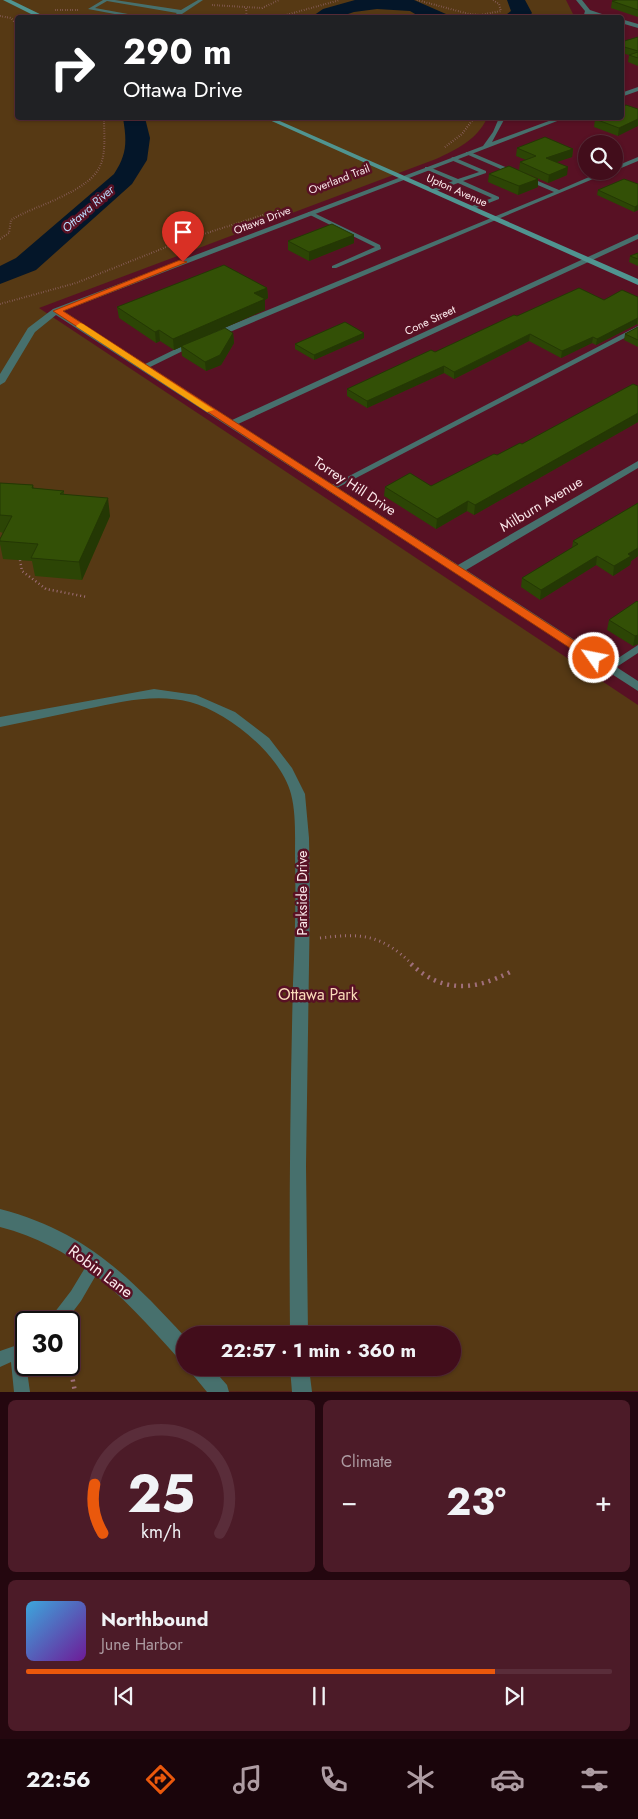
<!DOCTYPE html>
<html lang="en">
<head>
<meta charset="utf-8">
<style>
  body { margin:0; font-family:Jost,sans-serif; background:#4c1b28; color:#f1f3f6; height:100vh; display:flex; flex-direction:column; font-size:19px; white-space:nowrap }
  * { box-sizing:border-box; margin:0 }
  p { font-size:16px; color:#ae9ca3 }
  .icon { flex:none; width:28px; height:28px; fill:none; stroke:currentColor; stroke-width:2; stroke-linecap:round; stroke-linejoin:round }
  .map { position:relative; height:1392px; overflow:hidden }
  .side { display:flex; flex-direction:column; gap:8px; padding:8px; background:#24070f; flex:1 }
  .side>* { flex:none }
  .top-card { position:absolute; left:15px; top:15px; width:609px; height:105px; border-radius:5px; box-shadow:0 1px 4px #0004,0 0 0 1px #5a2d3a; background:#202124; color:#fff; overflow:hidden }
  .tools { position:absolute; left:578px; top:135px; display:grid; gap:10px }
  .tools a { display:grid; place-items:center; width:45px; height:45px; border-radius:50%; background:#420d1b; box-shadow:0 1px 4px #0004,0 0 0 1px #5a2d3a; font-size:25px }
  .speed { position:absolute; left:15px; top:1311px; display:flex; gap:10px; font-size:25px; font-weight:700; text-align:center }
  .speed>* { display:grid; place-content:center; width:65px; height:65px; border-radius:50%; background:#420d1b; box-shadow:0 1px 4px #0004,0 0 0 1px #5a2d3a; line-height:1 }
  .speed .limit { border:2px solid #111; border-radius:8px; background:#fff; color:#111 }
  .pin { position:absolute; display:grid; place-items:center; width:42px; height:42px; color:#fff; margin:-51px -21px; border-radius:50% 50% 50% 0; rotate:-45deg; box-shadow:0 0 5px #0007 }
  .pin .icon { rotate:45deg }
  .me { position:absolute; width:55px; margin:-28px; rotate:303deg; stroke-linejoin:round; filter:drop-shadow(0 0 4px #0008) }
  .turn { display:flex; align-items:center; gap:18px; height:105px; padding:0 25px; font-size:22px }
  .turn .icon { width:65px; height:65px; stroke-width:2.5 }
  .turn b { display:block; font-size:35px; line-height:42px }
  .big { font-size:38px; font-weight:700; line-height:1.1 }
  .side .card { flex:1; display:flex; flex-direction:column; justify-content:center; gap:8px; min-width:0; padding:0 18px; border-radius:8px; background:#4c1b28 }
  .side .dial { align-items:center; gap:0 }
  .dial svg { height:130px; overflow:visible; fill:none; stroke:#5a2d3a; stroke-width:7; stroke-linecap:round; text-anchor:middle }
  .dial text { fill:#f1f3f6; stroke:none }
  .song { display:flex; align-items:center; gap:15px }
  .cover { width:60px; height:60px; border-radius:8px; background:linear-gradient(135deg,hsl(200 70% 55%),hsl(280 70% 35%)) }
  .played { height:5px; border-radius:2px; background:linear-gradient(90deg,#ea580c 80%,#5a2d3a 80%) }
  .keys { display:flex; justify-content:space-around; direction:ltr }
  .heat { display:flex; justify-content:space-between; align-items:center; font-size:28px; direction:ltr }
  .side .tiles { flex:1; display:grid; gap:8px; grid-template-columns:1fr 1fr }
  .card:last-child { grid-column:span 2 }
  .trip { position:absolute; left:176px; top:1326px; width:285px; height:50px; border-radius:25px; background:#420d1b; box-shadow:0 1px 4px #0004,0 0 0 1px #5a2d3a; font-weight:700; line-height:50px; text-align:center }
  .menu { display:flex; height:80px; justify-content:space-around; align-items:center; background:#1a050b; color:#ae9ca3 }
  .menu .icon { width:35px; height:35px }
  .menu .selected { color:#ea580c }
  .menu b { font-size:22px; color:#f1f3f6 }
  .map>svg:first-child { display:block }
  .green { fill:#563914; fill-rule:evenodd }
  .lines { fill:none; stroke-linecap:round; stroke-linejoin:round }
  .river { fill:#041629; fill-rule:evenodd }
  .path-far3 { stroke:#9f6f7a; stroke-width:2; stroke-dasharray:0.5 2; stroke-linecap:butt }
  .path-far2 { stroke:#9f6f7a; stroke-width:2.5; stroke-dasharray:1 3; stroke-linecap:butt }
  .path-far1 { stroke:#9f6f7a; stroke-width:3; stroke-dasharray:1 4; stroke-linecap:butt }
  .path { stroke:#9f6f7a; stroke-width:4.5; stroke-dasharray:2 5; stroke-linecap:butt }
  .lane { fill:#47706d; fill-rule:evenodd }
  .street { fill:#47706d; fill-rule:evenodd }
  .secondary { fill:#509490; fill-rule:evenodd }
  .wall { fill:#2c4505 }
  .shaded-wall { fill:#243804 }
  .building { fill:#335006; stroke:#243804 }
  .route { fill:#ea580c; stroke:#983908 }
  .slow { fill:#f59e0b }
  .labels { text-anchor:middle; stroke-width:5; stroke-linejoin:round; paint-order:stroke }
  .far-street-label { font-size:11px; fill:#fce9eb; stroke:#581124 }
  .far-water-label { font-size:12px; font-style:italic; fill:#bbdafb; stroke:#581124 }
  .street-label { font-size:14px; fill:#fce9eb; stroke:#581124 }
  .near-park-label { font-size:16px; fill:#fadbb9; stroke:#581124 }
  .near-street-label { font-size:16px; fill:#fce9eb; stroke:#581124 }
</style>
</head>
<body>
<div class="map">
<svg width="638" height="1392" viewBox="0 0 638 1392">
  <rect width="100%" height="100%" fill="#581124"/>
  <path class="green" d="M0 0H566L573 14 572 17 18 18V118H487C477 140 457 149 436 159L39 308 638 705V1391L0 1392ZM26 1322H69V1365H26ZM185 1335H452V1368H185Z"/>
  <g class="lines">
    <path class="river" d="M355 0H414L446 14 448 18H422L410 11 377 9 354 12 336 18H310L323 9Z
      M507 0H525L532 13 528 18H502L511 11Z
      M123 118H145L150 138 147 160 132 184 36 270 0 284V266L16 258 114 174C127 154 127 142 123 118Z"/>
    <path class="path-far3" d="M417 0 469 14 480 15 501 11 499 4 493 0
      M212 5 262 8 279 0
      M246 8 247 18
      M55 10H78
      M0 16 11 18 18 26
      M275 18 340 0
      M445 147 462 134 474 118
      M0 239 9 233 11 220C35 205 91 192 101 164 106 150 104 133 104 118
      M0 304 76 283 179 242 266 214"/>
    <path class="path-far2" d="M20 560 22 571 46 589 87 597"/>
    <path class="path-far1" d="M320 938C362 933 381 934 413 965"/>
    <path class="path" d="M411 964C442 993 474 991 510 972
      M69 1359 75 1392"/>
    <path class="lane" d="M103 0H115L181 10 198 0H203L176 18H170L177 13 107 1 95 8 150 18H136L88 9Z
      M466 152H470L559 190 603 171H612L218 337H212V333L554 192 466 154Z
      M453 157 486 171V173L463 181 499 197V199L471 210 469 209V207L492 198 458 183 434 192H430V190L453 181 425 169V167H429L458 179 479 172 451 160V158Z
      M638 157V161L614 171V167Z
      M308 212H312L380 245 381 249 336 268H332V266L375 247 308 214Z
      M638 326V331L333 490H327L326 488Z
      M190 342 197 344 146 369H140L139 367Z
      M638 645V653L612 670H606L604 668 606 666Z
      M96 1256 101 1258 103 1263 81 1301 65 1322H49L51 1317 71 1291 91 1258Z
      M26 1342 25 1357 30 1392H14L11 1362 0 1367V1351Z"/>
    <path class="street" d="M576 0H582L590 10 614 18H603L590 14 589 18H583L585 11Z
      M621 19 638 24V28L621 23Z
      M638 87V91L621 97V93Z
      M499 118H505L492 142 557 118H565L63 311 232 420 638 234V239L238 424 458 565 638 461V468L466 570 638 681V691L56 315 35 332 5 382 0 385V374L28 328 53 309 483 146 493 132Z
      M154 689 196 695 235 712 269 738 292 768 305 794 309 838 310 899 306 1166 308 1335H290C289 1218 290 1100 293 983 295 940 296 898 295 855 295 836 296 813 291 794 281 755 228 712 190 702 155 693 121 702 86 709 58 715 29 721 0 727V717Z
      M0 1209C84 1231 128 1275 185 1337V1360L178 1358C124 1298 80 1248 0 1227Z
      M190 1368H212L227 1385 229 1392H207L193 1375Z
      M290 1368H309L312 1392H292Z"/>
    <path class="secondary" d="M3 0H11L48 18H39Z
      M265 118H273L638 279V285Z"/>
  </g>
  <path class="wall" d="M638 0V17L611 8 612 1Z
    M638 37V66L628 62 629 55 621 53V42Z
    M626 105 618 136 594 127 595 119Z
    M517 148 573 149 572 157 556 162 567 175 548 183 524 172 538 179V187L518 195 488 182 489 174 519 170 520 162 526 160 516 156Z
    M638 184V210L634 212 597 195 598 190Z
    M288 241 354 243 309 261 288 250Z
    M638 253V266L629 262 630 256Z
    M267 288 268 298 265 300V310L194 341 233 333 234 343 221 365 206 371 182 356 181 347 174 350 160 341 156 343 119 318 117 307Z
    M638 297V325L637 324 596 345 592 343 561 358 529 341 454 379 444 373 367 408 347 396V389L435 352 517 316 604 300Z
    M638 327V347L624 340 625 334Z
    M364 338 314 360 295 349V344Z
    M638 386V422L474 515 467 511 436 529 384 496 385 487 431 486 522 444Z
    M0 483 33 485 34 488 64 491V494L110 516 82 580 35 576 32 561 3 559 0 544V539L3 533 0 532Z
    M638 503V556L631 561 630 565 613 576 596 565 540 600 521 587 522 578 572 548 573 541Z
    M638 602V644L633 646 607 630 609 620Z"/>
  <path class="shaded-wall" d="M638 119V126L618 136 619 128Z
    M573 149 572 157 545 166 546 158Z
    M568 167 567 175 548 183 549 175Z
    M538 179V187L518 195 519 186Z
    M638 205V210L634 212 635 207Z
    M354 235V243L309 261V252Z
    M267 288 268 298 265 300V310L174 350 173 339 254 293Z
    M638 318 637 324 596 345 597 339Z
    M159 330 160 341 156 343 155 332Z
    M233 333 234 343 221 365 206 371 205 362Z
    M364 333V338L314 360V355Z
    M530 334 529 341 454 379V372Z
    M593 337 592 343 561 358 562 351Z
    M444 366V373L367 408V401Z
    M638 413V422L474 515 475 505Z
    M108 498 110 516 82 580 79 562Z
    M468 501 467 511 436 529 437 519Z
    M638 548V556L631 561 630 565 613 576 614 566 628 554Z
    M597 556 596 565 540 600 541 590Z
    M638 635V644L633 646 635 636Z"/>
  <path class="building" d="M617 0H638V10L612 1Z
    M638 37V51L621 46V42Z
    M638 52V58L629 55Z
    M626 105 638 109V119L619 128 595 119 599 118H621V107Z
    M545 137 573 149 546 158 568 167 549 175 520 162 536 156 517 148Z
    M509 166 538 179 519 186 489 174Z
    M624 179 638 184V205L635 207 598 190Z
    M332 224 354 235 309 252 288 241Z
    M638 253V259L630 256Z
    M224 265 267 288 254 293 265 299 173 339 159 330 155 332 117 307Z
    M579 288 604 300 622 290 638 297V318L597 339 593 337 562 351 530 334 454 372 444 366 367 401 347 389 431 350 435 352 514 315 517 316Z
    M345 322 364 333 314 355 295 344Z
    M638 327V340L625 334Z
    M225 328 233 333 220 355 205 362 181 346Z
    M633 384 638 386V413L475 505 468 501 437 519 385 487 410 473 431 486 494 454 497 455 520 443 522 444Z
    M0 483 33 485 32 488 64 491 60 494 108 498 79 562 31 558 38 544 0 541V539L12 516 0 515Z
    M638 503V548L628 554 631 556 614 566 597 556 541 590 522 578 578 544 573 541Z
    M637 601 638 602V635L635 636 609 620Z"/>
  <path class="route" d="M180 260 187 262 63 311 598 656V661H590L53 311Z"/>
  <path class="slow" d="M80 323 83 324 214 410 207 412 77 327 76 326Z"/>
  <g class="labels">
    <g class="far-street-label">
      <text transform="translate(339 179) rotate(-21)" y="4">Overland Trail</text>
      <text transform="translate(457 190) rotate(24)" y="4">Upton Avenue</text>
      <text transform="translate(262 220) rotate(-21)" y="4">Ottawa Drive</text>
      <text transform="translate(430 320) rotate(-25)" y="4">Cone Street</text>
    </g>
    <g class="far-water-label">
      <text transform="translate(88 209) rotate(-41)" y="4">Ottawa River</text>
    </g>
    <g class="street-label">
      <text transform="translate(355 486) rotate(33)" y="5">Torrey Hill Drive</text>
      <text transform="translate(541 504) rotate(-31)" y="5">Milburn Avenue</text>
      <text transform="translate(302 893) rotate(-90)" y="5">Parkside Drive</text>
    </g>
    <g class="near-park-label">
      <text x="318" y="1000">Ottawa Park</text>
    </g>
    <g class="near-street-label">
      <text transform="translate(101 1271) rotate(37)" y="6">Robin Lane</text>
    </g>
  </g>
</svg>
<div class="tools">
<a><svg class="icon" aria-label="search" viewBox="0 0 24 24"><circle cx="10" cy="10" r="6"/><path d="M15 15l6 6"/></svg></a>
</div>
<div class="speed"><div class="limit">30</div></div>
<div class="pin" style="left:183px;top:262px;background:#d93025"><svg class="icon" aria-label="arrive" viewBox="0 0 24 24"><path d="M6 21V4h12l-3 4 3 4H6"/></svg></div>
<svg class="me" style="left:594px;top:658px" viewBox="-20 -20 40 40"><circle r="17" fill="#ea580c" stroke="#fff" stroke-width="3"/><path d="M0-11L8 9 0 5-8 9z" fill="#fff"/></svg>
<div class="trip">22:57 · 1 min · 360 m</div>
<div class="top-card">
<div class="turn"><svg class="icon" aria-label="right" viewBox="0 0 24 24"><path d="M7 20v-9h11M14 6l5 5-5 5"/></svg><div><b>290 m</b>Ottawa Drive</div></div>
</div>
</div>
<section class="side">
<div class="tiles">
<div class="card dial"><svg viewBox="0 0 100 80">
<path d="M14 69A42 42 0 1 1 86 69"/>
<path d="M14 69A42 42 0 0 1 9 39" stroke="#ea580c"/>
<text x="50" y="56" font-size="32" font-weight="700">25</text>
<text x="50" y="72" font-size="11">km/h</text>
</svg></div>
<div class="card"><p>Climate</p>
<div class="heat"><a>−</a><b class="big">23°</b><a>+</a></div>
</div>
<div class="card">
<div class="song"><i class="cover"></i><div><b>Northbound</b><p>June Harbor</p></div></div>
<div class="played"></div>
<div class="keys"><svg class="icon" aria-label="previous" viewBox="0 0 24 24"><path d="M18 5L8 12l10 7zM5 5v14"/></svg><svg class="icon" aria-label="pause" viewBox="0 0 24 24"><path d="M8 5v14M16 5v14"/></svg><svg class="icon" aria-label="next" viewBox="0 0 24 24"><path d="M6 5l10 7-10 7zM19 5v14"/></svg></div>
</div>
</div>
</section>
<nav class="menu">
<b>22:56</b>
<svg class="icon selected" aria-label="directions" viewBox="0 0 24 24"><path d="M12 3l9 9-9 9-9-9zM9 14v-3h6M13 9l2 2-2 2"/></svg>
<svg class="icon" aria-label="music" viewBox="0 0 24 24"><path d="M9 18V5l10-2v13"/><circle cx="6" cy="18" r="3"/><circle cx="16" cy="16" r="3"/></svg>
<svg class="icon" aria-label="phone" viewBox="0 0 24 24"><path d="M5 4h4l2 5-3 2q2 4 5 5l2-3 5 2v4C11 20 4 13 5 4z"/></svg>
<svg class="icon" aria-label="climate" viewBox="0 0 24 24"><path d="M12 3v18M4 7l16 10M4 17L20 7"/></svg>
<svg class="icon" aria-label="car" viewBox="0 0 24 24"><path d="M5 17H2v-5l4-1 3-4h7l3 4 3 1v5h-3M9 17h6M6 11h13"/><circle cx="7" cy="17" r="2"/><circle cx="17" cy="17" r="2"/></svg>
<svg class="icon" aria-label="filters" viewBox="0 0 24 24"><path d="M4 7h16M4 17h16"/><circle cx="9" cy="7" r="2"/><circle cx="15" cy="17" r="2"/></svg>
</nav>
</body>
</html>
